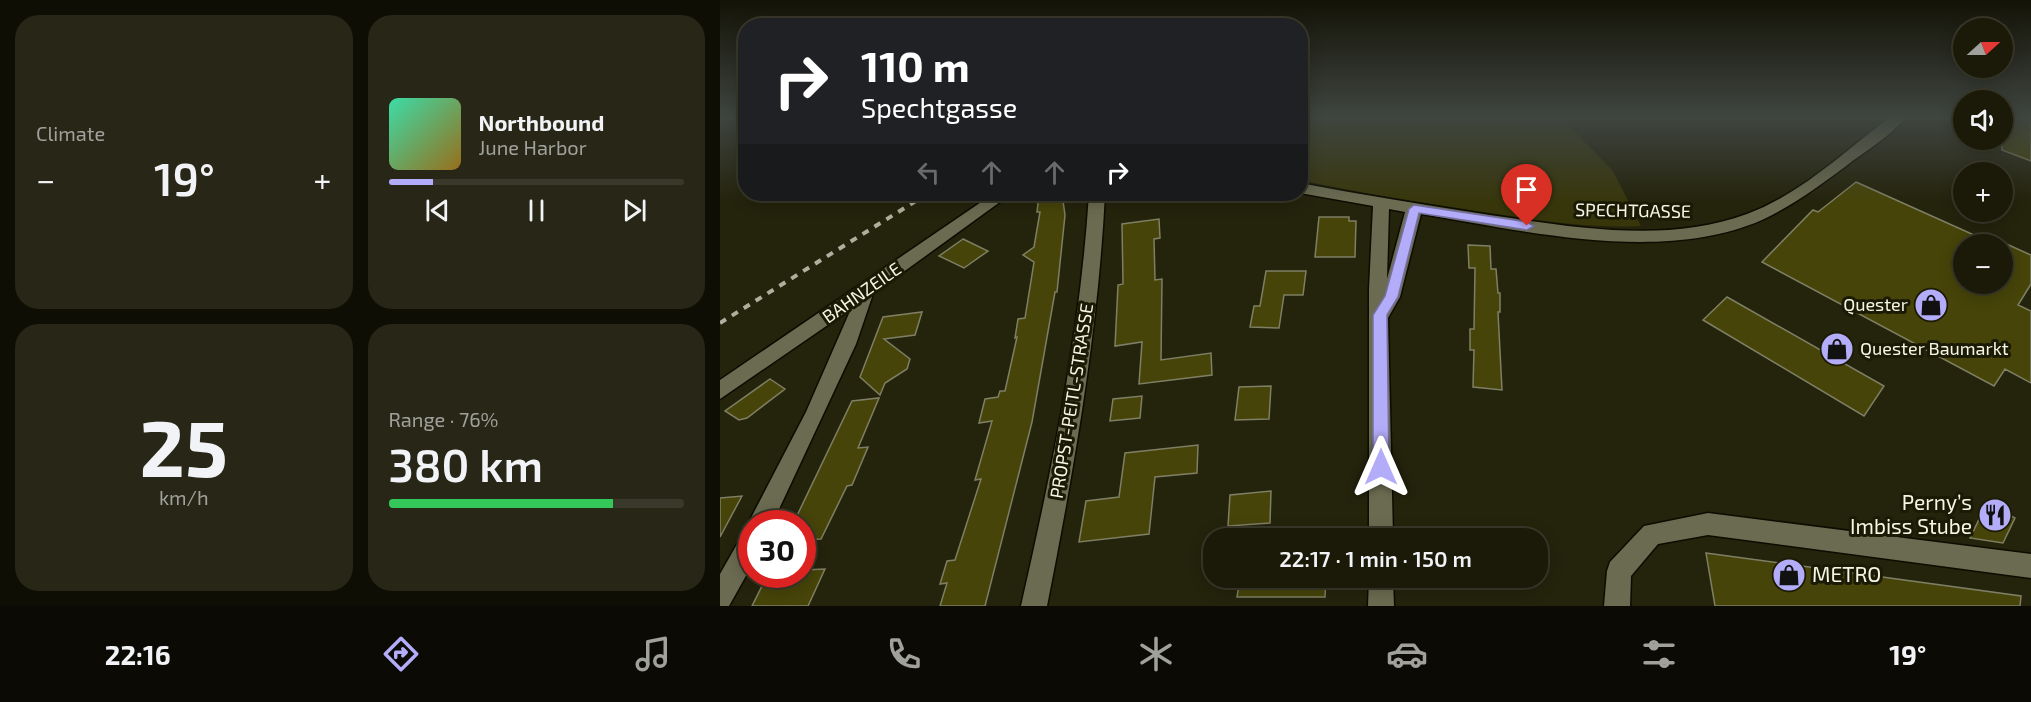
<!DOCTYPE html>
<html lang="en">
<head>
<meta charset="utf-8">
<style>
  body { margin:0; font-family:"Exo 2",sans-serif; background:#282717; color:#f1f3f6; height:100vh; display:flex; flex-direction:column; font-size:22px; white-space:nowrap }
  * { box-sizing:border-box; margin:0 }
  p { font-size:20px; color:#a0a19c }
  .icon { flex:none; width:33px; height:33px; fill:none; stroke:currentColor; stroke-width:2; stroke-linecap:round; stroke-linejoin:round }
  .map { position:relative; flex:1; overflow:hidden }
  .drawer { display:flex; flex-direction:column; gap:15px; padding:15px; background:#0f0e05; width:720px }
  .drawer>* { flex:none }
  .top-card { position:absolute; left:18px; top:18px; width:570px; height:183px; border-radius:24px; box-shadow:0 3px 15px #0003,0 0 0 2px #39382a; background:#202124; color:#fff; overflow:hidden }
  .needle { width:39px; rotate:69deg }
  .controls { position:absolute; left:1233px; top:18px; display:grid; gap:12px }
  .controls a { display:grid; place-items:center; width:60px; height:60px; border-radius:50%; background:#1b1a09; box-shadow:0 3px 15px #0003,0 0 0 2px #39382a; font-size:30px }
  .speed { position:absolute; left:18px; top:510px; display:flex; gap:12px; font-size:30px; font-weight:700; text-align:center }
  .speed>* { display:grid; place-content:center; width:78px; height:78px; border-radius:50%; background:#1b1a09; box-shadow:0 3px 15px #0003,0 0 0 2px #39382a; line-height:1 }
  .speed .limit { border:9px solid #d22; background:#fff; color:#111 }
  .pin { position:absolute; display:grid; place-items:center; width:51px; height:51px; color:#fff; margin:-62px -26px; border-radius:50% 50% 50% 0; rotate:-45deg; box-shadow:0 0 6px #0007 }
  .pin .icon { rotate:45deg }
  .me { position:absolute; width:66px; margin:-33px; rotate:0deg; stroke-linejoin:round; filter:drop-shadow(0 0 4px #0008) }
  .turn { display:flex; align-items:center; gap:21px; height:126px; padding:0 24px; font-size:27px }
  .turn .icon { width:78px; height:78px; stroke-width:2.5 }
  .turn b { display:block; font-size:42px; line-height:51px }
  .lanes { display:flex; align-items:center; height:57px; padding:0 24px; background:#0003; justify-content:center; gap:30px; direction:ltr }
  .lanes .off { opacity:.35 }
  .big { font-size:45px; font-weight:600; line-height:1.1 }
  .drawer .widget { flex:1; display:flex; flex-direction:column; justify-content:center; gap:9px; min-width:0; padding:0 21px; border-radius:24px; background:#282717 }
  .drawer .dial { align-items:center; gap:0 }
  .dial b { font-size:78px; line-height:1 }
  .song { display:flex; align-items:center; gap:18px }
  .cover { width:72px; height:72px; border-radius:9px; background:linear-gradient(135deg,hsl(160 70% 55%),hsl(40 70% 35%)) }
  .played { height:6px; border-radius:3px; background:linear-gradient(90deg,#b3acf9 15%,#39382a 15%) }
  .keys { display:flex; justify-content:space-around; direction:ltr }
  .heat { display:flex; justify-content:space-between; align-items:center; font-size:33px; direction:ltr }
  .charge { height:9px; border-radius:4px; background:linear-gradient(90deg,#34c759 76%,#39382a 0) }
  .drawer .tiles { flex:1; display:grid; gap:15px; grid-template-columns:repeat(2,1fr) }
  .trip { position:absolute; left:483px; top:528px; width:345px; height:60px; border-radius:24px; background:#1b1a09; box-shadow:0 3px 15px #0003,0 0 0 2px #39382a; font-weight:600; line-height:60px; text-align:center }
  .dock { display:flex; height:96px; justify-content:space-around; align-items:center; background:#0b0a04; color:#a0a19c }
  .dock .icon { width:42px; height:42px }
  .dock .on { color:#b3acf9 }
  .dock b { font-size:27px; color:#f1f3f6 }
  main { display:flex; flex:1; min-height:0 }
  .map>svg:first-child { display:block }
  .green { fill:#37360b }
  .building { fill:#464409; stroke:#7e7f64; stroke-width:1.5 }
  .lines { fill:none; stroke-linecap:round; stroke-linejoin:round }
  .minor-casing { stroke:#0d0c00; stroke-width:3 }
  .minor { fill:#6b6b51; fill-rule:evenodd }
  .rail { stroke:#afaf9d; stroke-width:4; stroke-dasharray:7 7; stroke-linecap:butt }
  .route { fill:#b3acf9; stroke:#7470a2; stroke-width:1.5 }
  .labels { text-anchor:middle; stroke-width:6; stroke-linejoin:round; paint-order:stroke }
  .street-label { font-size:18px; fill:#f6f6e7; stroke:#1b1a04 }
  .poi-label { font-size:18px; fill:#f6f6e7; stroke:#1b1a04; text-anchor:end }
  .near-poi-label { font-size:21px; fill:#f6f6e7; stroke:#1b1a04; text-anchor:end }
</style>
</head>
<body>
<main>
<section class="drawer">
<div class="tiles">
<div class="widget"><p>Climate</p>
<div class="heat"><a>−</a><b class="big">19°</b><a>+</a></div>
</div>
<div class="widget">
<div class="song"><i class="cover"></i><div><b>Northbound</b><p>June Harbor</p></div></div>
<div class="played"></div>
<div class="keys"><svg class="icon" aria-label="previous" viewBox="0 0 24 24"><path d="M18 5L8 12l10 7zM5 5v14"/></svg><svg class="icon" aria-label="pause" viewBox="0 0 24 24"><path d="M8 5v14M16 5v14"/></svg><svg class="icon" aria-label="next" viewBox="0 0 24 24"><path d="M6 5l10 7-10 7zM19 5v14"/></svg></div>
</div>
<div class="widget dial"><b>25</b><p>km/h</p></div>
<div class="widget"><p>Range · 76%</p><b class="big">380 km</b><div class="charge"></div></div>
</div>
</section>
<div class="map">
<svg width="1311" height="606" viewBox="0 0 1311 606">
  <rect width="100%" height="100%" fill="#24230c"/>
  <path class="green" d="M581 117H840L893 171 921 226C866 229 811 219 757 211 698 202 639 193 581 180Z"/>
  <path class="building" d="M1282 117H1311V161L1282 150Z
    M1136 182 1274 244H1244V284H1282V242L1311 255V284L1298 305 1311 311V383L1285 369 1274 386 1042 262 1093 210 1098 212Z
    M319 194H342L345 215 337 292H335L312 422 265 606H220L227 583 220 584 227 561 235 560 261 479 255 480 272 421 259 423 265 399 278 397 280 391H285L297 337 295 338 298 319 305 318 314 262 303 255 314 247 320 212H317Z
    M599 217H629V221H636L635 257H595Z
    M439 219 440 238 434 239 435 280 442 279 441 360 491 353 492 375 419 384 422 342 395 346 398 285 403 284 402 224Z
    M243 239 268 251 244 268 219 256Z
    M748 245 770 246 771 269H776L778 293H780V312H778L782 390 753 387 754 350H750V329H754L755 268H749Z
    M546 271H586L583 295H564L559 328 530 327 534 306H540Z
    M1007 297 1164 386 1144 416 983 320Z
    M202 312 195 335 164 339 190 359 187 369 165 383 160 395 140 377 163 317Z
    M50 379 65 389 27 418 19 420 5 411Z
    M551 386 549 419 515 420 519 387Z
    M422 396 420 418 390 421 393 399Z
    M159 398 138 448 148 447 132 485 127 486 101 539 82 540V524H73L132 401Z
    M478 445 477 473 435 477 429 534 359 542 366 501 399 497 405 453Z
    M551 491 550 523 508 526 510 495Z
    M22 496 0 537V498Z
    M1267 503 1295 518 1283 543 1250 538Z
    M986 553 1301 596 1300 606H995Z
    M105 569 88 606H32L48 574H82V570Z
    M520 578H606L605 597H517Z"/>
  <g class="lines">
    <g class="minor-casing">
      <path id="minor" d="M1170 117H1186C1171 136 1145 151 1126 166 1099 186 1072 206 1042 220 942 264 805 231 701 214L680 297 668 318 673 538H649V289L653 206 580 193V183C643 195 706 205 770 215 853 227 946 244 1027 214 1081 194 1125 151 1170 117ZM669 209 685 212 667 279Z
        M273 194H291L153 294 136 344 52 524H32V565L9 606H0V574L24 532 31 529 28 524 32 516 86 412 131 309 0 399V380Z
        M369 194H385C378 333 354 469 327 606H301C332 470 360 334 369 194Z
        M988 513 1311 554V578L988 535 938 544 911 576 910 606H884L887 571 890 562 924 526Z
        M649 578H673L674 606H648Z"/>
    </g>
    <use href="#minor" class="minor"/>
    <path class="rail" d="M0 323 207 194"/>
  </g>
  <linearGradient id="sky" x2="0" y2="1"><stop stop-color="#141307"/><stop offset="0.58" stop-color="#3f4540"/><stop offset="1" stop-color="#3f4540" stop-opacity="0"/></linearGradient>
  <rect width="1311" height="202" fill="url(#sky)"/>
  <path class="route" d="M694 205 807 222 814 226 807 230 699 213 678 297 667 315 669 467 667 473 661 475 655 473 653 467V315L665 296 689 209Z"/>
  <defs>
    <g id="shop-disc" transform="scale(1.725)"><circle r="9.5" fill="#b3acf9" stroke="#1b1a04"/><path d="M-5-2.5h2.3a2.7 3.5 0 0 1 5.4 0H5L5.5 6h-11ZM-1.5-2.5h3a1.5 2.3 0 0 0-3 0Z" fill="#111"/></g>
    <g id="restaurant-disc" transform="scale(1.725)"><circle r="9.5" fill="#b3acf9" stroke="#1b1a04"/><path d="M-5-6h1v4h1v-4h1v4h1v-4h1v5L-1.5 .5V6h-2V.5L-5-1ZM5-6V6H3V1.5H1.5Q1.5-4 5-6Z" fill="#111"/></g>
  </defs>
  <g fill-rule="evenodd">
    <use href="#shop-disc" x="1211" y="305"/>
    <use href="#shop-disc" x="1117" y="349"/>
    <use href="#restaurant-disc" x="1275" y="515"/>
    <use href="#shop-disc" x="1069" y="575"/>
  </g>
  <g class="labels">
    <g class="street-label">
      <text transform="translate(913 211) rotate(1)" y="6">SPECHTGASSE</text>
      <text transform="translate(142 293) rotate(-35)" y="6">BAHNZEILE</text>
      <text transform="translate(352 401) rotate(-81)" y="6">PROPST-PEITL-STRASSE</text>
    </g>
    <g class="poi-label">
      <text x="1188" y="311">Quester</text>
      <text x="1140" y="355" text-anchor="start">Quester Baumarkt</text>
    </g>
    <g class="near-poi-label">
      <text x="1252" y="510">Perny’s<tspan x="1252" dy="24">Imbiss Stube</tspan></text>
      <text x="1092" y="582" text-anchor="start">METRO</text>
    </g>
  </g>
</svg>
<div class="controls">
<a><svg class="needle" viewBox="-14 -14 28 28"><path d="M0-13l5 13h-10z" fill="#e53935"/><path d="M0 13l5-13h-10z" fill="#a0a19c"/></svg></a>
<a><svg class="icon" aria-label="sound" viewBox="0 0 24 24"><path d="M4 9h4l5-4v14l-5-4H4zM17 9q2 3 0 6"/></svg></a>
<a>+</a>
<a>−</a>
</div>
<div class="speed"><div class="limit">30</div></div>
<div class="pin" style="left:807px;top:226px;background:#d93025"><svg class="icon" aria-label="arrive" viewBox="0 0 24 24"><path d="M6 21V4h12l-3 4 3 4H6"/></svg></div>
<svg class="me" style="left:661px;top:467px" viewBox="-20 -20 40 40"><path d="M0-17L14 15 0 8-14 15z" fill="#b3acf9" stroke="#fff" stroke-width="4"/></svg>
<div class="trip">22:17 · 1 min · 150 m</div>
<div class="top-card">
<div class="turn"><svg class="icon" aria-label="right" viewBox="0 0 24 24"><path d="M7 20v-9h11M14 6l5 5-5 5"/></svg><div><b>110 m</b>Spechtgasse</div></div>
<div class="lanes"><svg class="icon off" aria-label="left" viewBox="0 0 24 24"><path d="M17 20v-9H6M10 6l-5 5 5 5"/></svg><svg class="icon off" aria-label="ahead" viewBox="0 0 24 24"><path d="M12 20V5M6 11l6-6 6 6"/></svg><svg class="icon off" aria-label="ahead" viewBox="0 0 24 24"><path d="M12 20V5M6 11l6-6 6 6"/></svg><svg class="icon" aria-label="right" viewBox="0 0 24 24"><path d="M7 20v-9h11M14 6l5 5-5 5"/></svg></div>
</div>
</div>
</main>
<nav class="dock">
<b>22:16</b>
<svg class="icon on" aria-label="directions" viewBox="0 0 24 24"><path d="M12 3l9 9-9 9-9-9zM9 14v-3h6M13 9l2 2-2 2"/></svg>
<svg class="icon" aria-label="music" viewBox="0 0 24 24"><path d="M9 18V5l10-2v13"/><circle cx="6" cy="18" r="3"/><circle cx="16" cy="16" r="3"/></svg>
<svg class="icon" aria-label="phone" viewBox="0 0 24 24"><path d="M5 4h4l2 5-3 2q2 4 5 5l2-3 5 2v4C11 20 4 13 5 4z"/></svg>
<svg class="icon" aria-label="climate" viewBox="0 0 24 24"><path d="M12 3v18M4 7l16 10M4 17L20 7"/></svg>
<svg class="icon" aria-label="car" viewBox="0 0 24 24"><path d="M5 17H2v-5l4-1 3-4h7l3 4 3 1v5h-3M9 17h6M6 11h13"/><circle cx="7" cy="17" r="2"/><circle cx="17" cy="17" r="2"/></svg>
<svg class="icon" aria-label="filters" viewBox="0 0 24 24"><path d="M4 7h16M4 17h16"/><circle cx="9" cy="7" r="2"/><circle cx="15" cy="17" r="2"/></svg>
<b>19°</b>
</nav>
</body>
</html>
